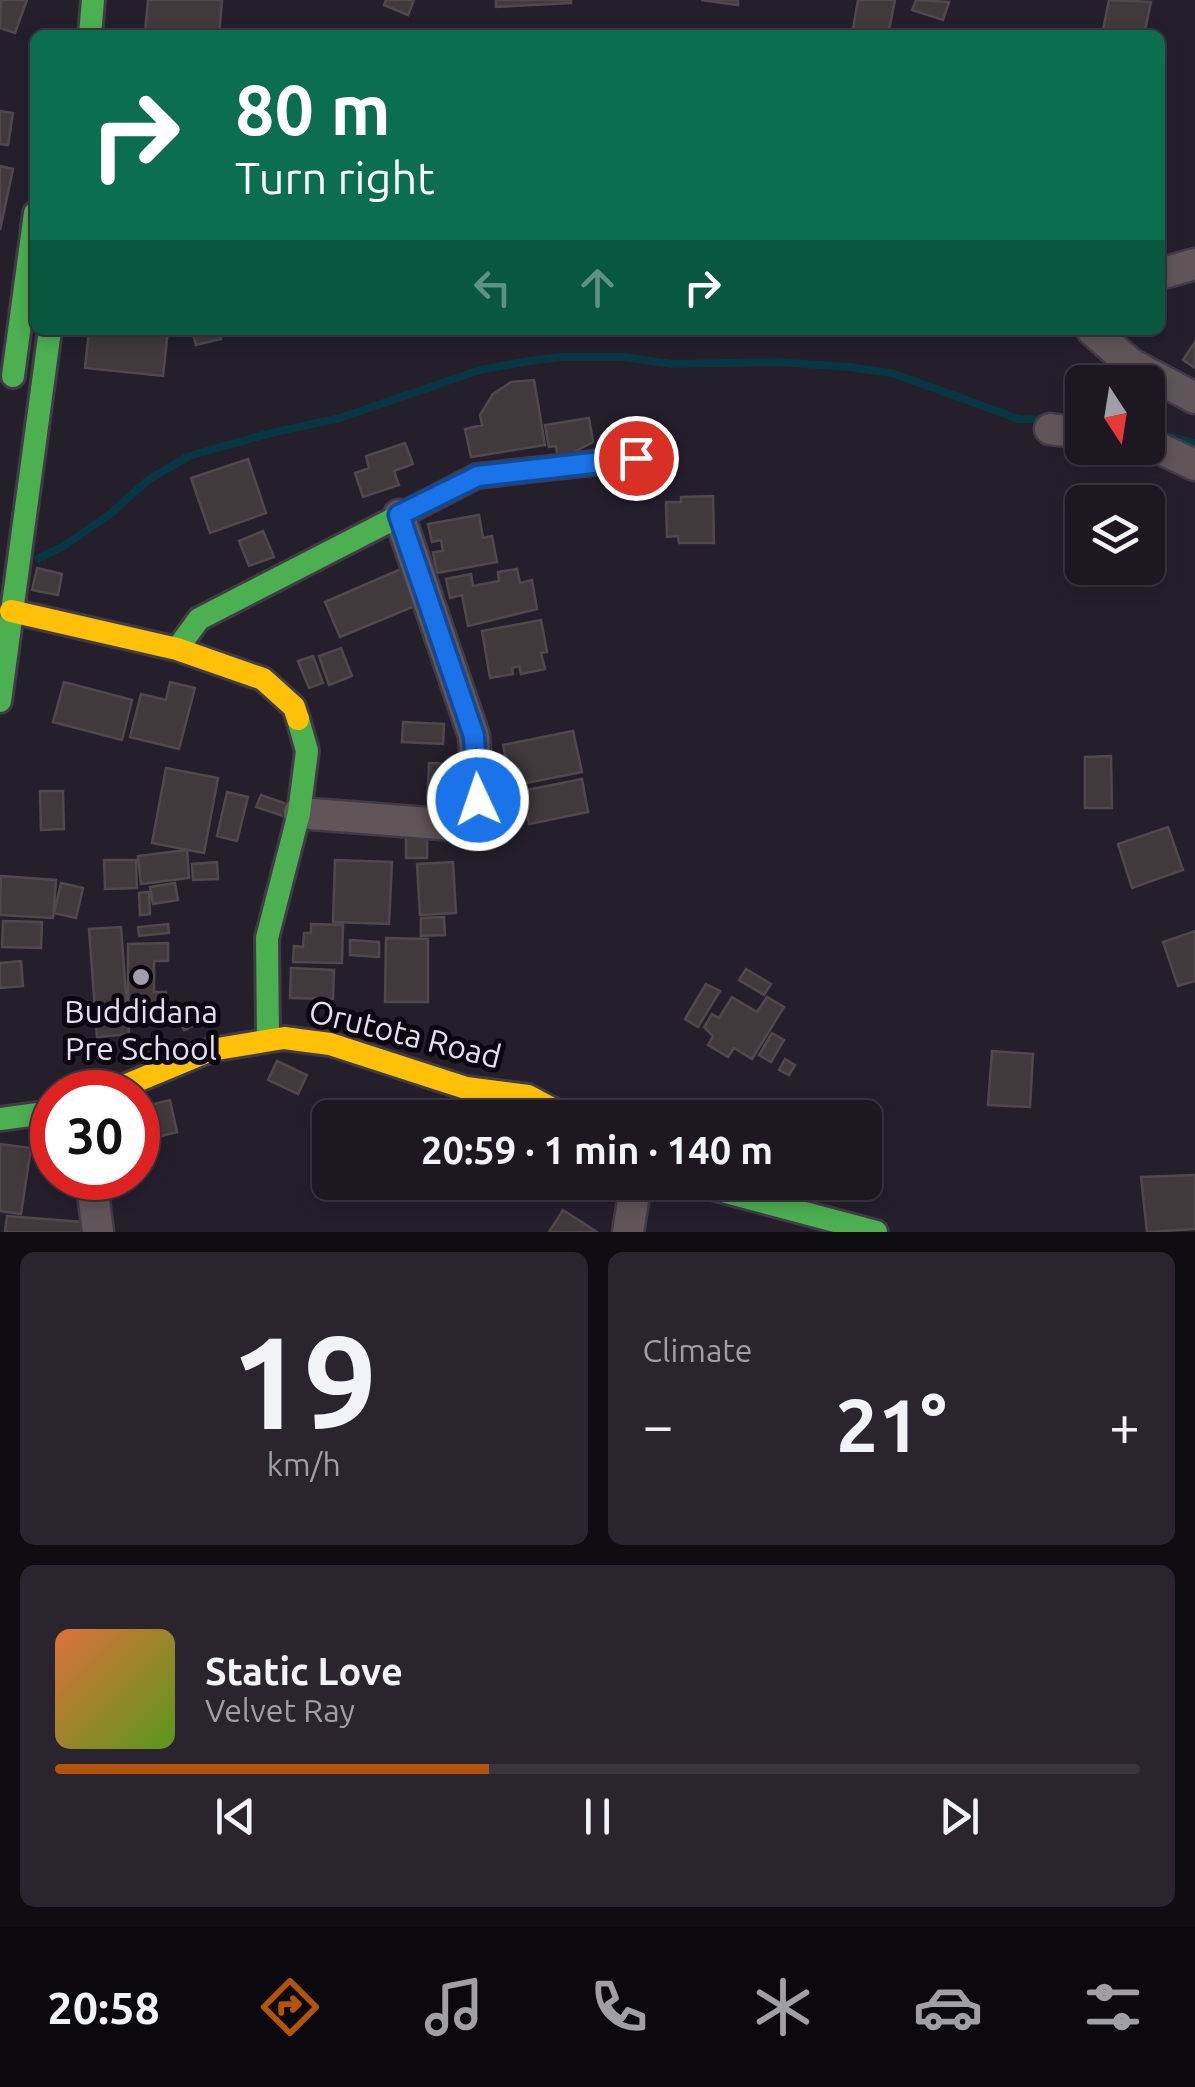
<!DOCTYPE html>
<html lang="en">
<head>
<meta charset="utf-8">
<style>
  body { margin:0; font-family:Ubuntu,sans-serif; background:#29242e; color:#f1f3f6; height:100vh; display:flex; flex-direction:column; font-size:38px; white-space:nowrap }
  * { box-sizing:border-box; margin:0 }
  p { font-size:32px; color:#a09fa5 }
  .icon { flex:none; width:55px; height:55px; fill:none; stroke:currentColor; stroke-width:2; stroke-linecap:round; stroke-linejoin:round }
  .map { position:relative; height:1232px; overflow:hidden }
  .sheet { display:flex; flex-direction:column; gap:20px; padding:20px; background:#0f0d12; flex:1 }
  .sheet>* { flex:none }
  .banner { position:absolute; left:30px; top:30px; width:1135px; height:305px; border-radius:15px; box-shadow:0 5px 15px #0003,0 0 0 2px #3a363f; background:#0b6e4f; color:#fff; overflow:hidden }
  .needle { width:65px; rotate:168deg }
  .controls { position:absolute; left:1065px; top:365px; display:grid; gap:20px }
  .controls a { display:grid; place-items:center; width:100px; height:100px; border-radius:15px; background:#1c1721; box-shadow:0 5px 15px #0003,0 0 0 2px #3a363f; font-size:50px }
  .speed { position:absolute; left:30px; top:1070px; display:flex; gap:20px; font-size:50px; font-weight:700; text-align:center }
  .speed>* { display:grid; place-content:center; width:130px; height:130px; border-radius:50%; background:#1c1721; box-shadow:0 5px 15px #0003,0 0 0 2px #3a363f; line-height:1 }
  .speed .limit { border:15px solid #d22; background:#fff; color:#111 }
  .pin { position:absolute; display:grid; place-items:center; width:85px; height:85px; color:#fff; margin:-42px; border:5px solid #fff; border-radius:50%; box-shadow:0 2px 10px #0007 }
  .me { position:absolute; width:110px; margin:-55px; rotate:357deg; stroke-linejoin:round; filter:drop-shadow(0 0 8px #0008) }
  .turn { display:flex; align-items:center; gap:35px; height:210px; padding:0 40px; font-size:45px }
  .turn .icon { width:130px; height:130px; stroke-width:2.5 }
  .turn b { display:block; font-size:70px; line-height:85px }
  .lanes { display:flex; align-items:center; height:95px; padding:0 40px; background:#0003; justify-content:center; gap:50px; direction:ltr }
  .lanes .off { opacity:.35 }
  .big { font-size:75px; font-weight:700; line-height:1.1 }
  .sheet .card { flex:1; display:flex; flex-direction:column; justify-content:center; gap:15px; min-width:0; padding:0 35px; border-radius:15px; background:#29242e }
  .sheet .dial { align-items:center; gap:0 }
  .dial b { font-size:130px; line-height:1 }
  .song { display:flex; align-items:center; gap:30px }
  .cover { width:120px; height:120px; border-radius:15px; background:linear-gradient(135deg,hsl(20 70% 55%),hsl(90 70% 35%)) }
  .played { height:10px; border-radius:5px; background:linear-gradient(90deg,#b45309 40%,#3a363f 40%) }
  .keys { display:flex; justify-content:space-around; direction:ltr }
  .heat { display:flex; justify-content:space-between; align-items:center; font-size:55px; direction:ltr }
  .sheet .tiles { flex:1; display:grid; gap:20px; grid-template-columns:1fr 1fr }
  .card:last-child { grid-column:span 2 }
  .trip { position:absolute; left:312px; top:1100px; width:570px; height:100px; border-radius:15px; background:#1c1721; box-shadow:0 5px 15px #0003,0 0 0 2px #3a363f; font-weight:700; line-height:100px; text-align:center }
  .tab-bar { display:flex; height:160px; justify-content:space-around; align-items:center; background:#0b090d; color:#a09fa5 }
  .tab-bar .icon { width:70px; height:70px }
  .tab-bar .selected { color:#b45309 }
  .tab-bar b { font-size:45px; color:#f1f3f6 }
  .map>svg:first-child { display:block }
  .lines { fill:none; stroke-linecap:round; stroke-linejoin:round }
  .stream { stroke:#063743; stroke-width:8 }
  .building { fill:#41393c; stroke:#50484b; stroke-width:2.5 }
  .street-casing { stroke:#403b47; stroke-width:35 }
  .fast-casing { stroke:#403b47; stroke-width:28 }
  .slow-casing { stroke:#403b47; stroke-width:28 }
  .street { stroke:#605558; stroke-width:30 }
  .fast { stroke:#4caf50; stroke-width:22 }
  .slow { stroke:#ffc107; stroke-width:22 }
  .route-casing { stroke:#114b97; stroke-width:25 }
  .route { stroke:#1a73e8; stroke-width:18 }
  .poi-dot { fill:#a29cab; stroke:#0b0711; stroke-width:4 }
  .labels { text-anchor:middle; stroke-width:10; stroke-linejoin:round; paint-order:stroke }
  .poi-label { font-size:32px; fill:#e6dff0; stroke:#0b0711 }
  .street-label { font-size:32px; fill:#e6dff0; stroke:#0b0711 }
</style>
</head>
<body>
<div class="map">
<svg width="1195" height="1232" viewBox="0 0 1195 1232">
  <rect width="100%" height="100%" fill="#251f2c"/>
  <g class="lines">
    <path class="stream" d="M1162 435 1195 443
      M39 558 62 547 109 515 148 480 189 456 271 433 340 418 480 370 529 361 562 357H624L671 364 779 362 849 367 892 373 1019 419 1049 420"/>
  </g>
  <path class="building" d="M1 0H27L15 33 0 28Z
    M148 0H222L219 35 145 33Z
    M386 0H414L408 15 384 5Z
    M496 0H571V3L496 7Z
    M701 0H738V5Z
    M858 0H895L888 35H852Z
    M916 0 949 2 943 20 912 10Z
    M1109 0 1151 2 1144 35H1102Z
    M0 111 13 113 8 145 0 144Z
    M0 166 13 169 0 230Z
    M89 330H168L163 376 85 368Z
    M192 330H219L221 339 196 345Z
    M1195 342V368L1183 360Z
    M534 380 545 445 471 457 465 429 482 425 480 415 493 394 511 382Z
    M589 418 593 442 558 460 556 446 549 447 545 425Z
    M405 443 413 464 394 471 399 485 363 497 355 473 369 468 366 456Z
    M248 459 266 513 210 533 191 478Z
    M713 496 714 543H679L678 536 667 537 666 502H681V497Z
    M479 515 483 538 492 536 497 562 437 573 433 552 443 551 441 540 432 542 428 524Z
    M263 531 274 557 249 566 239 541Z
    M37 568 62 574 58 595 32 590Z
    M401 569 417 605 340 637 325 602Z
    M517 569 520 583 532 580 537 609 468 626 462 595 450 598 446 579 471 574 473 586 499 581 498 572Z
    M541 620 547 652 541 653 545 669 521 674 519 666 512 668 513 674 490 678 482 631Z
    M341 648 352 676 329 685 319 656Z
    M313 656 323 683 309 688 298 661Z
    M64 682 132 700 122 740 53 722Z
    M170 682 195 688 179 749 130 737 141 694 166 700Z
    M403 722 444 724 443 744 402 742Z
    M573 731 582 772 511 786 503 745Z
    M1111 756 1112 808H1085V757Z
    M429 763 454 764 452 809 427 808Z
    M166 768 218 778 204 853 152 843Z
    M582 779 588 812 529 824 522 791Z
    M40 791H63L64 829 41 830Z
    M227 792 248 797 237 841 217 836Z
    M487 794 516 804 504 836 475 826Z
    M261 795 287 804 283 816 256 807Z
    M1168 827 1183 870 1132 888 1118 844Z
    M406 834H427V858H406Z
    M187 850 189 878 141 884 138 856Z
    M104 860H136L137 888 105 889Z
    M335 860 392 862 389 924 333 922Z
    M217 862 218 879 193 880 192 864Z
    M453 862 456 913 420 915 417 864Z
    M1 876 56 880 53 918 0 915Z
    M61 883 83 888 76 918 54 913Z
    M175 883 178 900 153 904 150 887Z
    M149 892 150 914 140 915 139 893Z
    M444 917 445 935 421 936V918Z
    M3 921 42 922 41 948 2 947Z
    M168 924 169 933 139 936 138 927Z
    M311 924 343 925 342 963 293 962 294 946 303 947 304 933H311Z
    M121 927 129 1034 97 1037 89 929Z
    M1195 931V981L1178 986 1163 942Z
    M386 938 428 939V1002H385Z
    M350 940 379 942V957L350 955Z
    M168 943V961H154V992H166V1012H128V944Z
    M21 961 23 986 0 988V963Z
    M291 968 334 970 333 999 290 998Z
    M746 969 771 984 764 995 739 980Z
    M706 984 720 991 698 1027 685 1019Z
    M732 997 757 1012 767 997 784 1007 752 1059 734 1048 728 1057 708 1045 713 1036 704 1027 712 1014 719 1018Z
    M187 1003 197 1024 184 1030 174 1009Z
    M772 1033 784 1040 771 1062 759 1055Z
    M992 1051 1033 1054 1030 1107 988 1105Z
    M785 1059 795 1065 789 1075 779 1070Z
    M277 1061 307 1075 298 1094 268 1080Z
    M170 1100 177 1132 138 1142V1108Z
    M0 1144 31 1148 21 1214 0 1211Z
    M1195 1175V1229L1147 1232 1141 1177Z
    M563 1210 597 1232H549Z
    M7 1216 82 1222 81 1232H5Z"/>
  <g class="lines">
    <g class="street-casing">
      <path id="street" d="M1160 274 1195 264
        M1092 330 1131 364 1195 398
        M1050 429 1082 433
        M1148 443 1195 465
        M299 813 466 826 478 800 474 736 399 515
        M91 1178 98 1232
        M628 1232 636 1182"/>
    </g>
    <g class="fast-casing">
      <path id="fast" d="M90 35 93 0
        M13 376 35 213
        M177 649 199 619 477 476 637 458
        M0 701 50 330
        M268 1038 267 938 299 813 307 751 298 719
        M0 1119 52 1112
        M689 1182 876 1232"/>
    </g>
    <g class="slow-casing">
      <path id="slow" d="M11 611 177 649 263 679 294 707 298 719
        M110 1092 211 1050 284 1038 330 1044 466 1088 528 1096 569 1118"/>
    </g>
    <use href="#street" class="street"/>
    <use href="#fast" class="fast"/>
    <use href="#slow" class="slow"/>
  </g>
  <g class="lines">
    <g class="route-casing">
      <path id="route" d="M478 800 474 736 399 515 478 476 636 458"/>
    </g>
    <use href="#route" class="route"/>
  </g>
  <circle class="poi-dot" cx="141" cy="977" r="10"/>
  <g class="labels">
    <g class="poi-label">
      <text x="141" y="1023">Buddidana<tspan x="141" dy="37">Pre School</tspan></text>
    </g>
    <g class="street-label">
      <text transform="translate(405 1034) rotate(14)" y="11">Orutota Road</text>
    </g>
  </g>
</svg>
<div class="controls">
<a><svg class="needle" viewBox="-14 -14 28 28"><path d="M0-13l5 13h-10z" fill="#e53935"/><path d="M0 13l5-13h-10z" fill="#a09fa5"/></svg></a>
<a><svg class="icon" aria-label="layers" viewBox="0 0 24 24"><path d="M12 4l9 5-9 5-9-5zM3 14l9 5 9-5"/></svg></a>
</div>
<div class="speed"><div class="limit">30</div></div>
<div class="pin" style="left:636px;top:458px;background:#d93025"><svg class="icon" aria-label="arrive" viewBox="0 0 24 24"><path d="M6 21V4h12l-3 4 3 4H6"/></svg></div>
<svg class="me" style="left:478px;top:800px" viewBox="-20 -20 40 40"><circle r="17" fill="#1a73e8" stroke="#fff" stroke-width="3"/><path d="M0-11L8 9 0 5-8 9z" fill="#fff"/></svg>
<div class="trip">20:59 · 1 min · 140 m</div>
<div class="banner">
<div class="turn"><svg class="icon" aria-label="right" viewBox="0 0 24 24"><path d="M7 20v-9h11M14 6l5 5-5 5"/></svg><div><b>80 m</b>Turn right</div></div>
<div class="lanes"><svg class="icon off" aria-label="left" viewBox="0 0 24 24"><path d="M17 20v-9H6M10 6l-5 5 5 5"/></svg><svg class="icon off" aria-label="ahead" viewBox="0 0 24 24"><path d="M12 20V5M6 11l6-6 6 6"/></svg><svg class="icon" aria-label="right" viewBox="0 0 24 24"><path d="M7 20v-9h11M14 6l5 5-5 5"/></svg></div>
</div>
</div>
<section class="sheet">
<div class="tiles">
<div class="card dial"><b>19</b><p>km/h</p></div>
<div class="card"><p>Climate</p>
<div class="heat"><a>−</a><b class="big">21°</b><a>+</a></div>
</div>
<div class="card">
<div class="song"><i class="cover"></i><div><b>Static Love</b><p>Velvet Ray</p></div></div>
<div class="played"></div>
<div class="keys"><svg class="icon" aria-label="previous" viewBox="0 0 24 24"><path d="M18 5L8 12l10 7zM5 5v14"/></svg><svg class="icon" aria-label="pause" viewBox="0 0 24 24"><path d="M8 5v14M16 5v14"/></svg><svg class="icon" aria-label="next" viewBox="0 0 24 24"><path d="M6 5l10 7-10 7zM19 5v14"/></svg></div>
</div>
</div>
</section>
<nav class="tab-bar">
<b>20:58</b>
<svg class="icon selected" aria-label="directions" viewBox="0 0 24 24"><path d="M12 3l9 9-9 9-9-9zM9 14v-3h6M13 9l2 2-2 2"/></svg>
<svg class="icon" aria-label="music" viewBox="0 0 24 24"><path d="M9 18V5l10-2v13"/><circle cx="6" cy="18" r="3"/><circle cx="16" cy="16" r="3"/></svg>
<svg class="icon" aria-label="phone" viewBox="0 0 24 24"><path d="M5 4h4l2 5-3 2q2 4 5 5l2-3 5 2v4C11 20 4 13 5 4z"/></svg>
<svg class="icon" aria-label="climate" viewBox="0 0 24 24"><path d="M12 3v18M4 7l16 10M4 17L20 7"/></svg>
<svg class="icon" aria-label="car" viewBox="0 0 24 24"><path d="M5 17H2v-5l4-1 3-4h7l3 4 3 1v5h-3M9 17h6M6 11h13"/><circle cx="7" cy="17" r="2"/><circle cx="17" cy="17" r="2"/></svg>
<svg class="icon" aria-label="filters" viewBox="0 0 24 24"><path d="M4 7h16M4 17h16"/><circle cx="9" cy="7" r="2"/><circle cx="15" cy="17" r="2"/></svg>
</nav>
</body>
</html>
